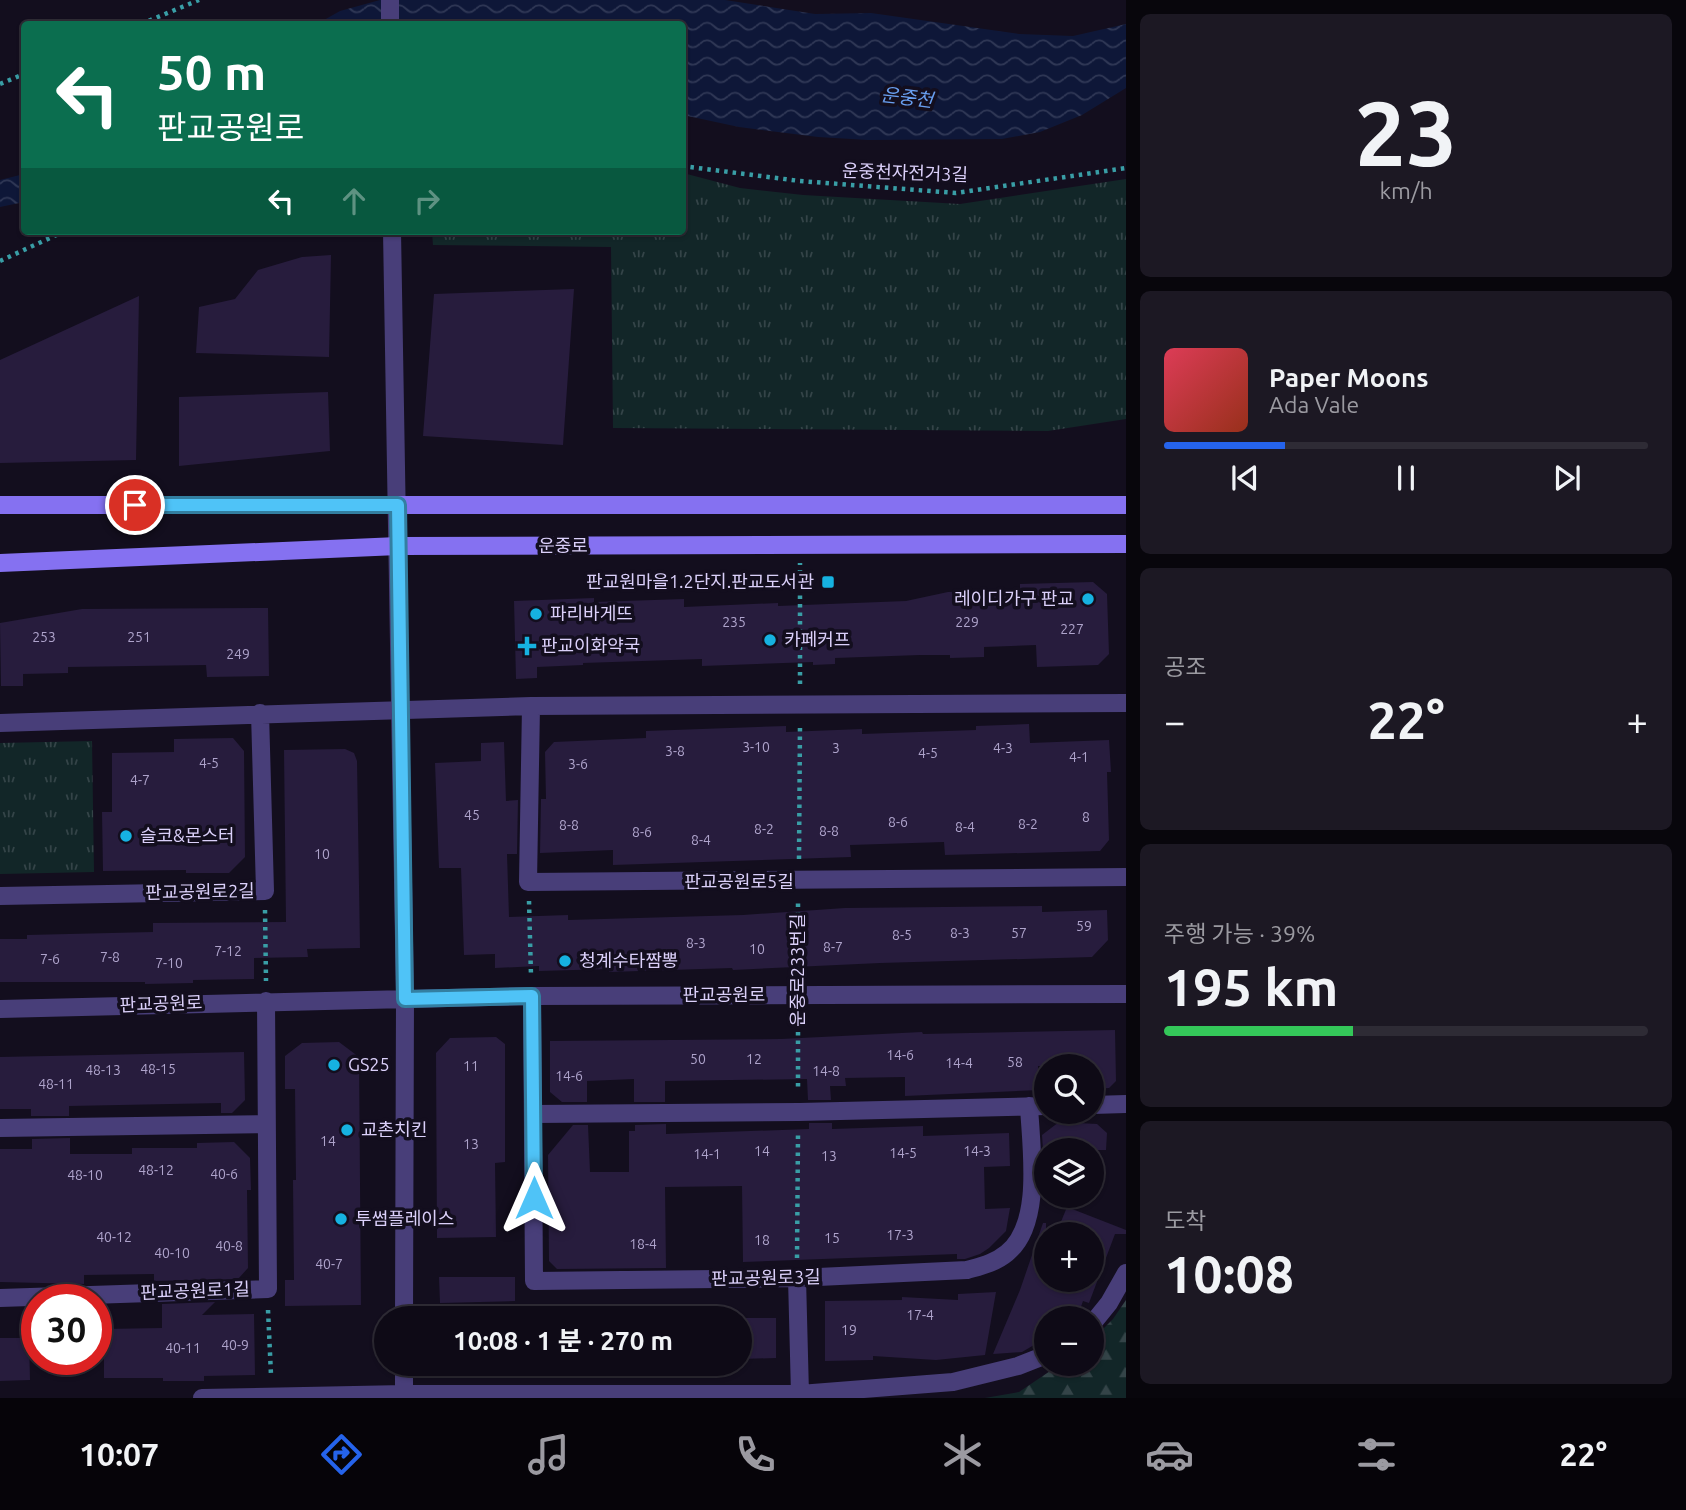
<!DOCTYPE html>
<html lang="ko">
<head>
<meta charset="utf-8">
<style>
  body { margin:0; font-family:Ubuntu,"Noto Sans KR",sans-serif; background:#1c1823; color:#f1f3f6; height:100vh; display:flex; flex-direction:column; font-size:26px; white-space:nowrap }
  * { box-sizing:border-box; margin:0 }
  p { font-size:23px; color:#9b9aa1 }
  .icon { flex:none; width:38px; height:38px; fill:none; stroke:currentColor; stroke-width:2; stroke-linecap:round; stroke-linejoin:round }
  .map { position:relative; flex:1; overflow:hidden }
  .panel { display:flex; flex-direction:column; gap:14px; padding:14px; background:#08060c; width:560px }
  .panel>* { flex:none }
  .banner { position:absolute; left:21px; top:21px; width:665px; height:214px; border-radius:7px; box-shadow:0 2px 5px #0004,0 0 0 2px #2e2b35; background:#0b6e4f; color:#fff; overflow:hidden }
  .controls { position:absolute; left:1034px; top:1054px; display:grid; gap:14px }
  .controls a { display:grid; place-items:center; width:70px; height:70px; border-radius:50%; background:#0e0a16; box-shadow:0 2px 5px #0004,0 0 0 2px #2e2b35; font-size:35px }
  .speed { position:absolute; left:21px; top:1284px; display:flex; gap:14px; font-size:35px; font-weight:700; text-align:center }
  .speed>* { display:grid; place-content:center; width:91px; height:91px; border-radius:50%; background:#0e0a16; box-shadow:0 2px 5px #0004,0 0 0 2px #2e2b35; line-height:1 }
  .speed .limit { border:10px solid #d22; background:#fff; color:#111 }
  .pin { position:absolute; display:grid; place-items:center; width:60px; height:60px; color:#fff; margin:-30px; border:4px solid #fff; border-radius:50%; box-shadow:0 2px 7px #0007 }
  .me { position:absolute; width:77px; margin:-38px; rotate:0deg; stroke-linejoin:round; filter:drop-shadow(0 0 5px #0008) }
  .turn { display:flex; align-items:center; gap:24px; height:147px; padding:0 21px; font-size:32px }
  .turn .icon { width:91px; height:91px; stroke-width:2.5 }
  .turn b { display:block; font-size:49px; line-height:60px }
  .lanes { display:flex; align-items:center; height:66px; padding:0 21px; background:#0003; justify-content:center; gap:35px; direction:ltr }
  .lanes .off { opacity:.35 }
  .big { font-size:52px; font-weight:700; line-height:1.1 }
  .panel .widget { flex:1; display:flex; flex-direction:column; justify-content:center; gap:10px; min-width:0; padding:0 24px; border-radius:10px; background:#1c1823 }
  .panel .dial { align-items:center; gap:0 }
  .dial b { font-size:91px; line-height:1 }
  .song { display:flex; align-items:center; gap:21px }
  .cover { width:84px; height:84px; border-radius:10px; background:linear-gradient(135deg,hsl(350 70% 55%),hsl(10 70% 35%)) }
  .played { height:7px; border-radius:4px; background:linear-gradient(90deg,#2563eb 25%,#2e2b35 25%) }
  .keys { display:flex; justify-content:space-around; direction:ltr }
  .heat { display:flex; justify-content:space-between; align-items:center; font-size:38px; direction:ltr }
  .charge { height:10px; border-radius:5px; background:linear-gradient(90deg,#34c759 39%,#2e2b35 0) }
  .trip { position:absolute; left:374px; top:1306px; width:378px; height:70px; border-radius:35px; background:#0e0a16; box-shadow:0 2px 5px #0004,0 0 0 2px #2e2b35; font-weight:700; line-height:70px; text-align:center }
  .tabs { display:flex; height:112px; justify-content:space-around; align-items:center; background:#060409; color:#9b9aa1 }
  .tabs .icon { width:49px; height:49px }
  .tabs .selected { color:#2563eb }
  .tabs b { font-size:32px; color:#f1f3f6 }
  main { display:flex; flex:1; min-height:0 }
  .map>svg:first-child { display:block }
  .forest { fill:url(#forest-firs) }
  .park { fill:url(#park-tufts) }
  .water { fill:url(#water-waves) }
  .building { fill:#271c3d }
  .lines { fill:none; stroke-linecap:round; stroke-linejoin:round }
  .path { stroke:#399ea6; stroke-width:4.5; stroke-dasharray:3.5 5; stroke-linecap:butt }
  .minor { stroke:#483e79; stroke-width:18 }
  .secondary { stroke:#8571f1; stroke-width:18 }
  .route-casing { stroke:#337fa1; stroke-width:18 }
  .route { stroke:#4fc3f7; stroke-width:12 }
  .poi-dot { fill:#16b2e1; stroke:#130e1e; stroke-width:2.5 }
  .labels { text-anchor:middle; stroke-width:7; stroke-linejoin:round; paint-order:stroke }
  .number-label { font-size:14px; fill:#aea3cb }
  .street-label { font-size:18px; fill:#dbd0fa; stroke:#130e1e }
  .poi-label { font-size:18px; fill:#dbd0fa; stroke:#130e1e; text-anchor:start }
  .water-label { font-size:19px; font-style:italic; fill:#699ff0; stroke:#130e1e }
</style>
</head>
<body>
<main>
<div class="map">
<svg width="1126" height="1398" viewBox="0 0 1126 1398">
  <defs>
    <pattern id="forest-firs" width="22" height="20" patternUnits="userSpaceOnUse" patternTransform="scale(1.75)"><rect width="22" height="20" fill="#122628"/><path d="M5 1l3.5 6h-7zM16 11l3.5 6h-7z" fill="#344448"/></pattern>
    <pattern id="park-tufts" width="24" height="20" patternUnits="userSpaceOnUse" patternTransform="scale(1.75)"><rect width="24" height="20" fill="#122628"/><path d="M3 7l-1-3M5 7V3M7 7l1-3M15 17l-1-3M17 17v-4M19 17l1-3" fill="none" stroke="#344448"/></pattern>
    <pattern id="water-waves" width="16" height="10" patternUnits="userSpaceOnUse" patternTransform="scale(1.75)"><rect width="16" height="10" fill="#0e1738"/><path d="M0 5q4-4 8 0t8 0" fill="none" stroke="#303856"/></pattern>
  </defs>
  <rect width="100%" height="100%" fill="#130e1e"/>
  <path class="forest" d="M1126 1300V1398H985L1019 1392 1062 1363H1092V1340L1113 1319Z"/>
  <path class="park" d="M683 173 740 188 803 195 960 204 1126 179V419L1048 431 613 428 611 247 433 245 432 231H682Z
    M92 741 94 872 0 874V743Z"/>
  <path class="water" d="M380 0H725L815 14 871 13 1019 34 1073 36 1126 24V88L1082 115 1040 132 1002 139 868 140 818 137 739 127 683 115 682 24H317L340 11Z
    M24 174V202L0 207V180Z"/>
  <path class="building" d="M331 255 329 357 196 353 199 307 235 299 258 270 302 257Z
    M574 289 563 445 423 436 434 294Z
    M139 296 136 460 0 463V360Z
    M328 392 330 451 179 466V397Z
    M1093 582 1107 594 1109 654 1098 665 1037 667 1036 645 984 647V657L950 658V655H920L835 658V664L813 665V662L702 666V659L583 663V665L537 667V678L516 679 514 601 594 598V602L684 599V607L778 603V606L906 601 948 592 1020 589V584Z
    M268 608 269 676 207 677 206 665 68 667V673L23 674V686H1L0 623 82 609Z
    M1029 724 1030 743 1109 740 1111 772H1107L1109 840 1100 851 945 855 944 842 850 845 851 857 613 865V850L540 853 541 799H546L545 752 554 742 646 738V731L786 726V732L862 729V734L976 730V726Z
    M233 738 244 751 245 857 229 873H186V870L103 871 102 812H112V753L174 752V739Z
    M504 742 506 801 518 800 517 854H507L509 917 568 915V920L743 915 845 908 1042 906V912L1107 910 1108 940 1092 957 880 963 733 970 732 968 609 972V969L539 971V966L495 968V954L464 955 461 868H439L435 763 481 761V743Z
    M345 749 354 753 357 761 360 948 307 949 308 957 254 958V979L193 980V983L145 984V982H0V939H27V935L153 932V923L286 922 284 750Z
    M1115 1030 1116 1081 1109 1088 1092 1089V1066H1038L1039 1090 905 1096V1077L845 1078 846 1086H830L831 1100H808L807 1079 665 1081V1102H634V1079L587 1081V1102H562L550 1092V1041L781 1039 922 1032 923 1034Z
    M496 1037 505 1044V1162L495 1163 496 1237 437 1238 436 1053 450 1038Z
    M339 1042 359 1057 361 1305 285 1306V1280H294L293 1180H296L295 1089H285V1056L302 1043Z
    M244 1052 245 1100 232 1113H221V1103L69 1106V1116H31V1109H0V1057Z
    M1059 1122 1097 1124 1107 1133 1106 1150H1043L1042 1135Z
    M809 1123H832V1129L923 1126V1136L1009 1133 1010 1166 984 1167 985 1209 1010 1208 1006 1231 989 1248 980 1254 965 1259H957V1254L743 1262 742 1186 665 1187 666 1268 557 1269 549 1261 548 1155 573 1125H588L590 1172H629V1131H635V1125L666 1124V1134L809 1129Z
    M70 1138V1154H132V1148H197V1143L234 1142 250 1158 251 1190H247L248 1268 238 1279 154 1281V1274L84 1275V1284L0 1282V1149H32V1139Z
    M1067 1207 1126 1230V1234H1115L1089 1303 1083 1301 1077 1318H1046V1338L1022 1352 993 1354 1020 1290 1043 1223H1046V1279H1092V1234H1056Z
    M439 1277H515V1301L440 1303Z
    M996 1292 985 1355 936 1360 873 1356V1360L825 1361V1301L902 1300V1297L958 1300V1294Z
    M215 1302 202 1315 254 1314 255 1375 204 1376V1381H163V1378H104V1329L162 1328V1304Z
    M740 1318H776V1358L740 1359Z
    M0 1338H29L30 1380 0 1381Z"/>
  <g class="lines">
    <path class="path" d="M141 24 199 0
      M0 84 24 74
      M682 166 800 181 956 193 1126 168
      M0 261 65 231
      M800 684V563
      M799 859 800 724
      M529 901 531 976
      M265 910 266 981
      M798 975V899
      M798 1015V1090
      M797 1258 798 1134
      M268 1310 271 1375
      M533 1318 534 1303"/>
    <path class="minor" d="M390 0V24
      M392 231 405 999 404 1318
      M531 706 528 882 1126 877
      M0 723 531 706 1126 703
      M0 896 265 891 260 713
      M532 996 534 1281 797 1278 967 1270C981 1266 995 1263 1007 1253 1043 1224 1031 1148 1029 1106
      M0 1009 532 996 1126 994
      M1092 1105 1126 1104
      M533 1114 799 1112 1046 1106
      M0 1128 266 1124
      M797 1278 800 1394
      M0 1298 268 1289 266 1001
      M1092 1324 1109 1303 1126 1273
      M404 1394V1363
      M202 1398 404 1394H800L953 1382 1018 1366 1046 1355"/>
    <path class="secondary" d="M0 505H1126
      M0 563 398 546 1126 544"/>
  </g>
  <g class="lines">
    <g class="route-casing">
      <path id="route" d="M135 505H398L405 999 532 996 534 1198"/>
    </g>
    <use href="#route" class="route"/>
  </g>
  <g class="poi-dot">
    <rect x="821" y="575" width="14" height="14" rx="3.5"/>
    <circle cx="1088" cy="599" r="7"/>
    <circle cx="536" cy="614" r="7"/>
    <circle cx="770" cy="640" r="7"/>
    <path d="M523.5 635.5h7v7h7v7h-7v7h-7v-7h-7v-7h7z"/>
    <circle cx="126" cy="836" r="7"/>
    <circle cx="565" cy="961" r="7"/>
    <circle cx="334" cy="1065" r="7"/>
    <circle cx="347" cy="1130" r="7"/>
    <circle cx="341" cy="1219" r="7"/>
  </g>
  <g class="labels">
    <g class="number-label">
      <text x="734" y="627">235</text>
      <text x="967" y="627">229</text>
      <text x="1072" y="634">227</text>
      <text x="44" y="642">253</text>
      <text x="139" y="642">251</text>
      <text x="238" y="659">249</text>
      <text x="756" y="752">3-10</text>
      <text x="836" y="753">3</text>
      <text x="1003" y="753">4-3</text>
      <text x="675" y="756">3-8</text>
      <text x="928" y="758">4-5</text>
      <text x="1079" y="762">4-1</text>
      <text x="209" y="768">4-5</text>
      <text x="578" y="769">3-6</text>
      <text x="140" y="785">4-7</text>
      <text x="472" y="820">45</text>
      <text x="1086" y="822">8</text>
      <text x="898" y="827">8-6</text>
      <text x="1028" y="829">8-2</text>
      <text x="569" y="830">8-8</text>
      <text x="965" y="832">8-4</text>
      <text x="764" y="834">8-2</text>
      <text x="829" y="836">8-8</text>
      <text x="642" y="837">8-6</text>
      <text x="701" y="845">8-4</text>
      <text x="322" y="859">10</text>
      <text x="1084" y="931">59</text>
      <text x="960" y="938">8-3</text>
      <text x="1019" y="938">57</text>
      <text x="902" y="940">8-5</text>
      <text x="696" y="948">8-3</text>
      <text x="833" y="952">8-7</text>
      <text x="757" y="954">10</text>
      <text x="228" y="956">7-12</text>
      <text x="110" y="962">7-8</text>
      <text x="50" y="964">7-6</text>
      <text x="169" y="968">7-10</text>
      <text x="900" y="1060">14-6</text>
      <text x="698" y="1064">50</text>
      <text x="754" y="1064">12</text>
      <text x="1015" y="1067">58</text>
      <text x="959" y="1068">14-4</text>
      <text x="471" y="1071">11</text>
      <text x="158" y="1074">48-15</text>
      <text x="103" y="1075">48-13</text>
      <text x="826" y="1076">14-8</text>
      <text x="569" y="1081">14-6</text>
      <text x="56" y="1089">48-11</text>
      <text x="328" y="1146">14</text>
      <text x="471" y="1149">13</text>
      <text x="762" y="1156">14</text>
      <text x="977" y="1156">14-3</text>
      <text x="903" y="1158">14-5</text>
      <text x="707" y="1159">14-1</text>
      <text x="829" y="1161">13</text>
      <text x="156" y="1175">48-12</text>
      <text x="224" y="1179">40-6</text>
      <text x="85" y="1180">48-10</text>
      <text x="900" y="1240">17-3</text>
      <text x="114" y="1242">40-12</text>
      <text x="832" y="1243">15</text>
      <text x="762" y="1245">18</text>
      <text x="643" y="1249">18-4</text>
      <text x="229" y="1251">40-8</text>
      <text x="172" y="1258">40-10</text>
      <text x="329" y="1269">40-7</text>
      <text x="920" y="1320">17-4</text>
      <text x="849" y="1335">19</text>
      <text x="235" y="1350">40-9</text>
      <text x="183" y="1353">40-11</text>
    </g>
    <g class="street-label">
      <text transform="translate(905 173) rotate(2)" y="6">운중천자전거3길</text>
      <text x="563" y="552">운중로</text>
      <text x="739" y="888">판교공원로5길</text>
      <text transform="translate(200 892) rotate(-1)" y="6">판교공원로2길</text>
      <text transform="translate(798 970) rotate(-90)" y="6">운중로233번길</text>
      <text x="724" y="1001">판교공원로</text>
      <text transform="translate(161 1004) rotate(-2)" y="6">판교공원로</text>
      <text transform="translate(766 1278) rotate(-1)" y="6">판교공원로3길</text>
      <text transform="translate(195 1291) rotate(-2)" y="6">판교공원로1길</text>
    </g>
    <g class="poi-label">
      <text x="814" y="588" text-anchor="end">판교원마을1.2단지.판교도서관</text>
      <text x="1074" y="605" text-anchor="end">레이디가구 판교</text>
      <text x="550" y="620">파리바게뜨</text>
      <text x="784" y="646">카페커프</text>
      <text x="541" y="652">판교이화약국</text>
      <text x="140" y="842">슬코&amp;몬스터</text>
      <text x="579" y="967">청계수타짬뽕</text>
      <text x="348" y="1071">GS25</text>
      <text x="361" y="1136">교촌치킨</text>
      <text x="355" y="1225">투썸플레이스</text>
    </g>
    <g class="water-label">
      <text transform="translate(907 97) rotate(7)" y="7">운중천</text>
    </g>
  </g>
</svg>
<div class="controls">
<a><svg class="icon" aria-label="search" viewBox="0 0 24 24"><circle cx="10" cy="10" r="6"/><path d="M15 15l6 6"/></svg></a>
<a><svg class="icon" aria-label="layers" viewBox="0 0 24 24"><path d="M12 4l9 5-9 5-9-5zM3 14l9 5 9-5"/></svg></a>
<a>+</a>
<a>−</a>
</div>
<div class="speed"><div class="limit">30</div></div>
<div class="pin" style="left:135px;top:505px;background:#d93025"><svg class="icon" aria-label="arrive" viewBox="0 0 24 24"><path d="M6 21V4h12l-3 4 3 4H6"/></svg></div>
<svg class="me" style="left:534px;top:1198px" viewBox="-20 -20 40 40"><path d="M0-17L14 15 0 8-14 15z" fill="#4fc3f7" stroke="#fff" stroke-width="4"/></svg>
<div class="trip">10:08 · 1 분 · 270 m</div>
<div class="banner">
<div class="turn"><svg class="icon" aria-label="left" viewBox="0 0 24 24"><path d="M17 20v-9H6M10 6l-5 5 5 5"/></svg><div><b>50 m</b>판교공원로</div></div>
<div class="lanes"><svg class="icon" aria-label="left" viewBox="0 0 24 24"><path d="M17 20v-9H6M10 6l-5 5 5 5"/></svg><svg class="icon off" aria-label="ahead" viewBox="0 0 24 24"><path d="M12 20V5M6 11l6-6 6 6"/></svg><svg class="icon off" aria-label="right" viewBox="0 0 24 24"><path d="M7 20v-9h11M14 6l5 5-5 5"/></svg></div>
</div>
</div>
<section class="panel">
<div class="widget dial"><b>23</b><p>km/h</p></div>
<div class="widget">
<div class="song"><i class="cover"></i><div><b>Paper Moons</b><p>Ada Vale</p></div></div>
<div class="played"></div>
<div class="keys"><svg class="icon" aria-label="previous" viewBox="0 0 24 24"><path d="M18 5L8 12l10 7zM5 5v14"/></svg><svg class="icon" aria-label="pause" viewBox="0 0 24 24"><path d="M8 5v14M16 5v14"/></svg><svg class="icon" aria-label="next" viewBox="0 0 24 24"><path d="M6 5l10 7-10 7zM19 5v14"/></svg></div>
</div>
<div class="widget"><p>공조</p>
<div class="heat"><a>−</a><b class="big">22°</b><a>+</a></div>
</div>
<div class="widget"><p>주행 가능 · 39%</p><b class="big">195 km</b><div class="charge"></div></div>
<div class="widget"><p>도착</p><b class="big">10:08</b></div>
</section>
</main>
<nav class="tabs">
<b>10:07</b>
<svg class="icon selected" aria-label="directions" viewBox="0 0 24 24"><path d="M12 3l9 9-9 9-9-9zM9 14v-3h6M13 9l2 2-2 2"/></svg>
<svg class="icon" aria-label="music" viewBox="0 0 24 24"><path d="M9 18V5l10-2v13"/><circle cx="6" cy="18" r="3"/><circle cx="16" cy="16" r="3"/></svg>
<svg class="icon" aria-label="phone" viewBox="0 0 24 24"><path d="M5 4h4l2 5-3 2q2 4 5 5l2-3 5 2v4C11 20 4 13 5 4z"/></svg>
<svg class="icon" aria-label="climate" viewBox="0 0 24 24"><path d="M12 3v18M4 7l16 10M4 17L20 7"/></svg>
<svg class="icon" aria-label="car" viewBox="0 0 24 24"><path d="M5 17H2v-5l4-1 3-4h7l3 4 3 1v5h-3M9 17h6M6 11h13"/><circle cx="7" cy="17" r="2"/><circle cx="17" cy="17" r="2"/></svg>
<svg class="icon" aria-label="filters" viewBox="0 0 24 24"><path d="M4 7h16M4 17h16"/><circle cx="9" cy="7" r="2"/><circle cx="15" cy="17" r="2"/></svg>
<b>22°</b>
</nav>
</body>
</html>
